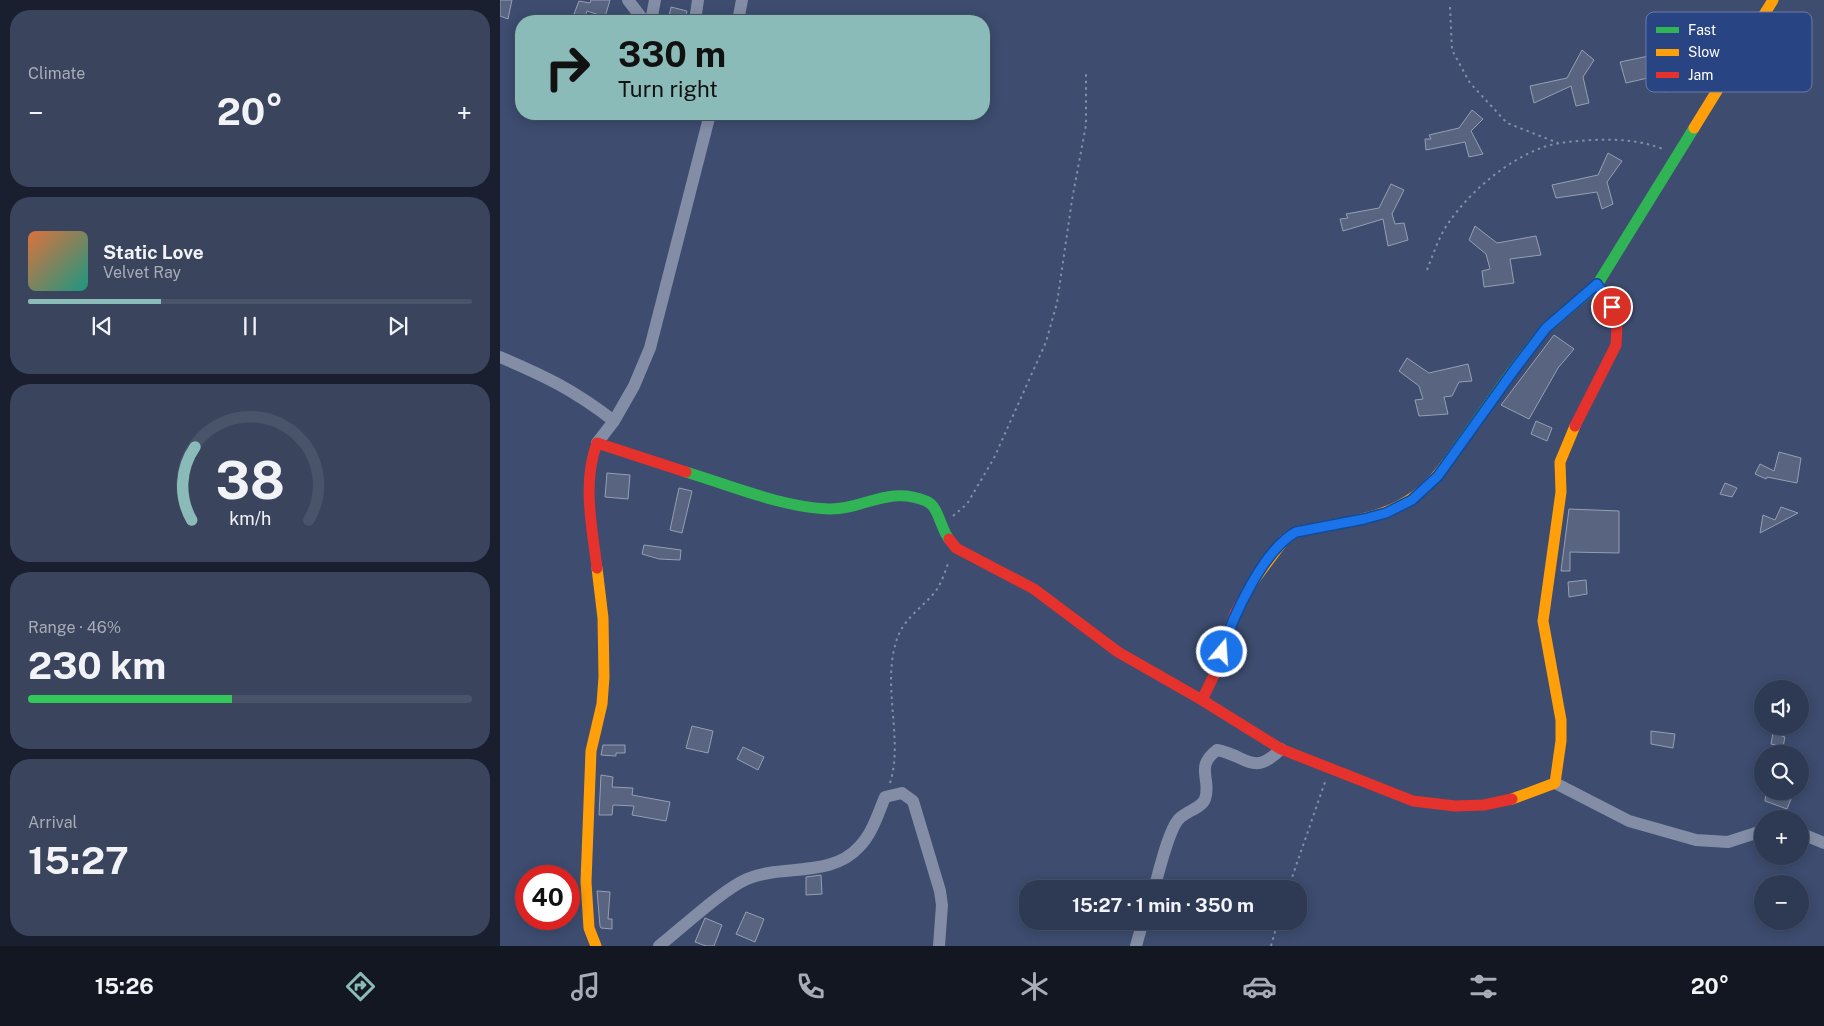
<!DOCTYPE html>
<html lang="en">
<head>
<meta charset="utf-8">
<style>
  body { margin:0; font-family:"Public Sans",sans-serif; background:#3a445d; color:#f1f3f6; height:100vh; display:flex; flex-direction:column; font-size:19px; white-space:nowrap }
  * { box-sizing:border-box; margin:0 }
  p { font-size:16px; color:#a7acb8 }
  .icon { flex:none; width:28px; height:28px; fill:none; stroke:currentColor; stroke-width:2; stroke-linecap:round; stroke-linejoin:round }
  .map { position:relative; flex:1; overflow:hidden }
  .sheet { display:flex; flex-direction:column; gap:10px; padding:10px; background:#191f2e; width:500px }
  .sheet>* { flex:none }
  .guide { position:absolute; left:15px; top:15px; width:475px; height:105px; border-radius:20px; box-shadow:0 2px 12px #0003,0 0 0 1px #49536a; background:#8bbbb9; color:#111; overflow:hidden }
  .controls { position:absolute; left:1254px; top:680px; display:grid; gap:10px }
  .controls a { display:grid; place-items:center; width:55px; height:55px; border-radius:50%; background:#2e3953; box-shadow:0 2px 12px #0003,0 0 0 1px #49536a; font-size:25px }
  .speed { position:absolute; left:15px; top:865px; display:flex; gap:10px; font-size:25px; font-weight:700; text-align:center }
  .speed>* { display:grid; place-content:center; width:65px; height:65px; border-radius:50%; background:#2e3953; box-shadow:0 2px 12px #0003,0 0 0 1px #49536a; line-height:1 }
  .speed .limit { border:8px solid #d22; background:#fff; color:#111 }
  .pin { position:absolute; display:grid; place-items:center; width:42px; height:42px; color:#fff; margin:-21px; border:2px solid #fff; border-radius:50%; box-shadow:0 1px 5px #0007 }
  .me { position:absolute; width:55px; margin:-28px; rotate:18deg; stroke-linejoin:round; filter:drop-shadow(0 0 4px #0008) }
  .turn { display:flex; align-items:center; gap:18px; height:105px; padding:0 20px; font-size:22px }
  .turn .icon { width:65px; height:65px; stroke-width:2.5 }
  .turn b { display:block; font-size:35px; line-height:42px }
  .big { font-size:38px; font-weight:700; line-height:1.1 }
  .sheet .tile { flex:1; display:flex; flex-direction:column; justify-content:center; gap:8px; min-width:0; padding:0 18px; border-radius:20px; background:#3a445d }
  .sheet .dial { align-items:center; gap:0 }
  .dial svg { height:130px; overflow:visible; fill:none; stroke:#49536a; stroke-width:7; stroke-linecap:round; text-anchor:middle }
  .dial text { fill:#f1f3f6; stroke:none }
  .song { display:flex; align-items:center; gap:15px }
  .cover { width:60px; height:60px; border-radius:8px; background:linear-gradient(135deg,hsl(20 70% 55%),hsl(170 70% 35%)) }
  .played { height:5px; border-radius:2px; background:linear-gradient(90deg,#8bbbb9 30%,#49536a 30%) }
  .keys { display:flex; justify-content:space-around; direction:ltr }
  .heat { display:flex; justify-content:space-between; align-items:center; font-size:28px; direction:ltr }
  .charge { height:8px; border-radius:4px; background:linear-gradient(90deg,#34c759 46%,#49536a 0) }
  .trip { position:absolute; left:519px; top:880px; width:288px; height:50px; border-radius:20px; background:#2e3953; box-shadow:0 2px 12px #0003,0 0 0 1px #49536a; font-weight:700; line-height:50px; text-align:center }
  .menu { display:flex; height:80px; justify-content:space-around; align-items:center; background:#121721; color:#a7acb8 }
  .menu .icon { width:35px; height:35px }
  .menu .selected { color:#8bbbb9 }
  .menu b { font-size:22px; color:#f1f3f6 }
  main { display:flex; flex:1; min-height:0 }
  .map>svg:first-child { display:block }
  .building { fill:#586480; stroke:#969fb3 }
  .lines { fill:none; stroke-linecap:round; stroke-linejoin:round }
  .path { stroke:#838da5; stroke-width:2; stroke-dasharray:2.5 4; stroke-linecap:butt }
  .street { stroke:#838da5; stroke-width:12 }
  .fast { stroke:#30b455; stroke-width:11 }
  .slow { stroke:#ff9f0a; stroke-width:11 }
  .jam { stroke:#e5322d; stroke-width:11 }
  .route-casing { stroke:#114b97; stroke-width:12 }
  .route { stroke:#1a73e8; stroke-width:9 }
  .key { fill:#294483; stroke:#697ca8; stroke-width:1 }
  .key-label { font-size:14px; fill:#fff }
</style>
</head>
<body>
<main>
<section class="sheet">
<div class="tile"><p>Climate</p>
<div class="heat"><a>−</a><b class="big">20°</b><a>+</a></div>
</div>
<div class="tile">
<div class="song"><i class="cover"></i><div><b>Static Love</b><p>Velvet Ray</p></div></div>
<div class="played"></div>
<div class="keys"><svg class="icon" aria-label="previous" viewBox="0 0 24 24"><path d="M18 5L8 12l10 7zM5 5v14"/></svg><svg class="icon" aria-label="pause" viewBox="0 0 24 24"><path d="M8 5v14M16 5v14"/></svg><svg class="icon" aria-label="next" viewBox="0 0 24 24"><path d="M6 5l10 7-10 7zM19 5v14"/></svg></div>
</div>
<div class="tile dial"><svg viewBox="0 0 100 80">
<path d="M14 69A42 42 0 1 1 86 69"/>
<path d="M14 69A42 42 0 0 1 16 24" stroke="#8bbbb9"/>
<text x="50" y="56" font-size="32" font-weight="700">38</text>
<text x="50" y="72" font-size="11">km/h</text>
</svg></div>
<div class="tile"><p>Range · 46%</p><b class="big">230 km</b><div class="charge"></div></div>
<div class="tile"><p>Arrival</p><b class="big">15:27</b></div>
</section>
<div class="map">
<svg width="1324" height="946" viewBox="0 0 1324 946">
  <rect width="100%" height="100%" fill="#3d4c6f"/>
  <path class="building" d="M0 0H12L8 19 0 16Z
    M91 0H110L105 17 87 11 85 17 74 14 79 1 90 3Z
    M171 7 187 11 185 21H168Z
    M1174 34 1190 42 1176 57 1182 88 1165 92V74L1126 83 1120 62 1163 53Z
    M1082 50 1094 60 1083 77 1089 103 1076 106 1071 86 1034 103 1030 86 1067 78Z
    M972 110 983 119 971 131 983 154 969 157 965 142 926 150 925 139H931L929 135 959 128Z
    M1108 153 1122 161 1107 182 1113 204 1102 209 1097 192 1056 198 1052 185 1098 175Z
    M891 184 904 190 892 214 895 224 904 223 908 240 888 246 883 219 843 231 840 219 848 218 846 214 879 208Z
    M975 226 997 243 1036 236 1041 255 1010 259 1014 283 984 287 982 271 990 269 986 254 969 240Z
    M1054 335 1074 349 1058 368 1029 419 1001 405Z
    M907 358 929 373 968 364 972 381 959 382 952 396 944 397 948 414 919 416 915 400 923 399 919 386 899 371Z
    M1036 421 1052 428 1047 441 1031 434Z
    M1279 452 1301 458 1297 483 1267 477 1266 479 1255 474 1260 464 1274 471Z
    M107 473 130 475 128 499 105 497Z
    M1225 483 1237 488 1232 497 1220 494Z
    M179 488 192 491 182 533 170 530Z
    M1281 507 1298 513 1260 533 1263 515 1275 520Z
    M1069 509 1119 511V553L1070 552V571H1061Z
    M144 545 181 550 180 560 159 559 142 554Z
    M1086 580 1087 594 1069 597 1068 582Z
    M192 726 213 731 208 753 186 748Z
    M1151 731 1175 734 1173 748 1151 744Z
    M1273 733 1285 737 1283 747 1271 744Z
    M103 745H125V753H116V756L101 755Z
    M243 747 264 757 258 770 237 759Z
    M101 775 113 777 112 787 133 788 132 795 170 802 166 821 132 815 134 806 113 805 112 815H99Z
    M1266 791 1291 799 1287 809 1265 801Z
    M321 875 322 894 306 895V877Z
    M97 891 110 892 108 919H112V929L101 928 100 926Z
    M246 912 264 919 255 942 236 934Z
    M205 918 222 925 214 946H206L195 942Z"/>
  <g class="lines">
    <path class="path" d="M950 7 952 50 970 83 1007 123 1058 143
      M927 270C933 255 938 239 947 225 969 192 1007 160 1044 147 1059 142 1076 141 1093 140 1118 139 1139 140 1163 149
      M453 516 467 504 494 458 546 342 557 303 572 200 586 125V73
      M390 783C404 739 381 686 397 639 404 618 422 608 435 592 442 583 445 571 449 561
      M788 889 825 782
      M771 946 778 921"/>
    <path class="street" d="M128 0 144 21
      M151 21 155 0
      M195 21 198 0
      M238 21 242 0
      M0 357C45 376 74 390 114 421
      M97 443 114 421 134 386 150 348 210 114
      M1055 783 1129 821 1196 840 1228 842 1262 831
      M1300 833 1324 843
      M654 889C659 872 668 832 678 820 685 811 701 809 705 799 712 780 694 767 717 750 748 756 753 777 781 749
      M159 946C182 928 222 890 247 879 282 864 331 878 359 847 372 834 378 814 385 797L402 793 413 801 440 891 442 905 439 946
      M636 946 643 921"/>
    <path class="fast" d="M946 464 1013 370 1046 328 1097 285 1194 128
      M186 472C232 486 281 507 329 509 363 510 388 485 426 501 439 506 440 528 449 539"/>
    <path class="slow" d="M1194 128 1273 0
      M752 583 784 540 796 532C857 519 907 520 946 464
      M1012 799 1055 783 1061 741V720L1043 621 1061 492 1060 462 1075 426
      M96 946 89 928 86 882 91 751 102 704 104 677 103 618 97 568"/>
    <path class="jam" d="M1075 426 1116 345 1117 326 1114 313 1097 285
      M449 539 456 548 534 589 618 652 702 700 717 669 735 613 752 583
      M97 568C92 527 82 483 97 443L186 472
      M702 700 781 749 913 801 955 806 984 805 1012 799"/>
  </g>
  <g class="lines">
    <g class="route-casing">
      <path id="route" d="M722 652C732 617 764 549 796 532L864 519 886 513 912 500 938 476 1014 370 1046 328 1097 284 1112 307"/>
    </g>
    <use href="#route" class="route"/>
  </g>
  <rect x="1146" y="12" width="166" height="80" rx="8" class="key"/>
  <rect x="1156" y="27" width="23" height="6" fill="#30b455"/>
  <rect x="1156" y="49" width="23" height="7" fill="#ff9f0a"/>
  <rect x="1156" y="72" width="23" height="6" fill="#e5322d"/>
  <g class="key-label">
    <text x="1188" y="35">Fast</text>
    <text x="1188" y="57">Slow</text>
    <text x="1188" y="80">Jam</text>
  </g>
</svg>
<div class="controls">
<a><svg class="icon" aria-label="sound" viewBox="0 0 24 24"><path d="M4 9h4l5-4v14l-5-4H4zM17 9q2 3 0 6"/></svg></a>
<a><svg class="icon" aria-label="search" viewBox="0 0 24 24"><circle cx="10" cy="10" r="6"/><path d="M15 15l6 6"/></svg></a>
<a>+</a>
<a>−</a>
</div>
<div class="speed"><div class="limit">40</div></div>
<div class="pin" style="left:1112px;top:307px;background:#d93025"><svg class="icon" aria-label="arrive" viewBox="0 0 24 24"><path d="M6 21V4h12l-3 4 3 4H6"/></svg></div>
<svg class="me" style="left:722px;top:652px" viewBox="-20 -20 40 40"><circle r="17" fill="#1a73e8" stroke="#fff" stroke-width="3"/><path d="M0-11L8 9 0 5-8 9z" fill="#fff"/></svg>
<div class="trip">15:27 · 1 min · 350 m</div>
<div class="guide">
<div class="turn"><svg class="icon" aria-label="right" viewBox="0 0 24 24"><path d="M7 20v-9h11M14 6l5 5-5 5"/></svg><div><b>330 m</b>Turn right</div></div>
</div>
</div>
</main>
<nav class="menu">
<b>15:26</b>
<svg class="icon selected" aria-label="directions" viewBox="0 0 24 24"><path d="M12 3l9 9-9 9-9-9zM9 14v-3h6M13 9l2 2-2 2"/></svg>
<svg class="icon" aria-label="music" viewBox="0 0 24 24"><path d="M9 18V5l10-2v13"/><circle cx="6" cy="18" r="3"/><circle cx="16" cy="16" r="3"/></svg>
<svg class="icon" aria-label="phone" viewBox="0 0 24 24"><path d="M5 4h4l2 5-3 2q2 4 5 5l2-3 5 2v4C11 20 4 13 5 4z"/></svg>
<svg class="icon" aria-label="climate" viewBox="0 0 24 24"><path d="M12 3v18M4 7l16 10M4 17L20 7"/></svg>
<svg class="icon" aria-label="car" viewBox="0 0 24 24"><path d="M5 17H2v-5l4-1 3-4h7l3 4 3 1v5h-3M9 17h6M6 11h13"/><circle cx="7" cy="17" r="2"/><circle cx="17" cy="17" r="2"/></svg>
<svg class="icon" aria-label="filters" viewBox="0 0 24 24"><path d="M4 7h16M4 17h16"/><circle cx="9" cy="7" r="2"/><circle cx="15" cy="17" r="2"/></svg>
<b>20°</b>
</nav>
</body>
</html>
